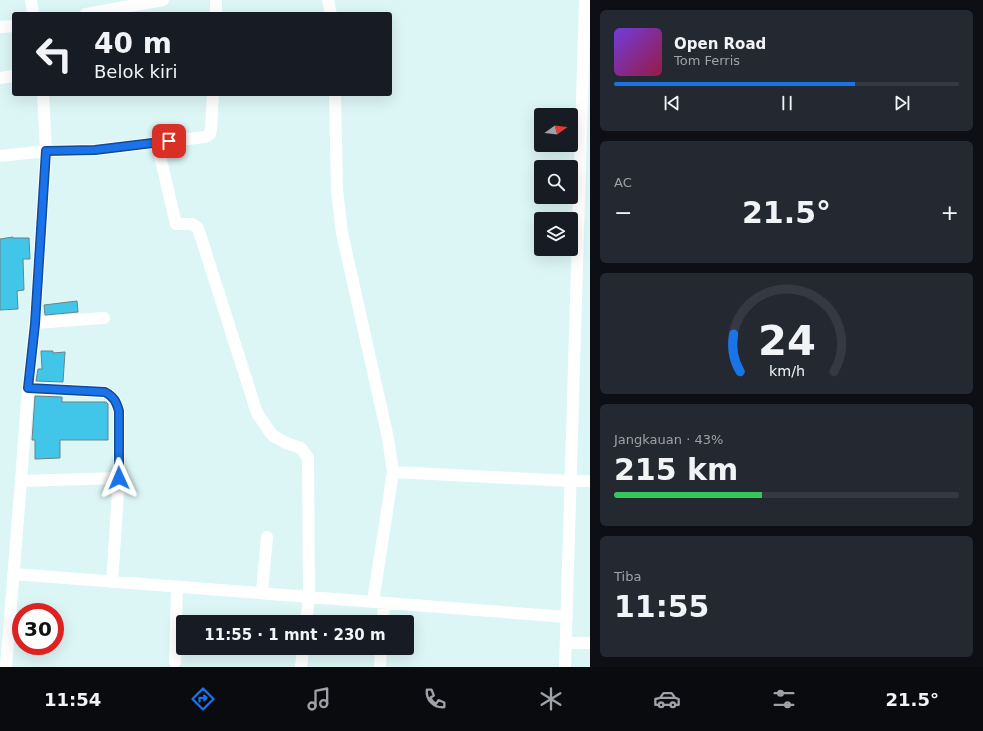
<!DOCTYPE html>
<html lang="id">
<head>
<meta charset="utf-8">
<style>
  body { margin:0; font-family:"DejaVu Sans",sans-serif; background:#242831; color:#f1f3f6; height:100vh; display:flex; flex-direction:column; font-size:15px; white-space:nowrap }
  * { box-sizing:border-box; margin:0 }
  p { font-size:13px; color:#9ea1a6 }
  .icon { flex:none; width:22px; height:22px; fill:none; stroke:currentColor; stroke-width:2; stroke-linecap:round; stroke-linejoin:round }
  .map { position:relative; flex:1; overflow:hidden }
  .drawer { display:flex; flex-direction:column; gap:10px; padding:10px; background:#0d0f14; width:393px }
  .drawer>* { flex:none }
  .top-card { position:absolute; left:12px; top:12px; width:380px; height:84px; border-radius:4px; box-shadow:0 4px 16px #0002; background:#171b24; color:#f1f3f6; overflow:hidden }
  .needle { width:26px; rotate:75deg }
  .buttons { position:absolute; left:534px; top:108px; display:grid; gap:8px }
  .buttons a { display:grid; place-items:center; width:44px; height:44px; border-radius:4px; background:#171b24; box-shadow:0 4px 16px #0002; font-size:20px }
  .speed { position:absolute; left:12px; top:603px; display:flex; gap:8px; font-size:20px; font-weight:700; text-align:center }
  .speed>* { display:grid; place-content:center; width:52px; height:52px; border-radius:50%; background:#171b24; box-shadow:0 4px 16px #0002; line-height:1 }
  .speed .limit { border:6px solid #d22; background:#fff; color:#111 }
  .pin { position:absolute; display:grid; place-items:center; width:34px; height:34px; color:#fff; margin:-17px; border-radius:8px; box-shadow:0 2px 6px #0006 }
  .me { position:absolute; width:44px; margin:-22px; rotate:359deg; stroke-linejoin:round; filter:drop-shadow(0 0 3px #0008) }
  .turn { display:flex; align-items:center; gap:14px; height:84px; padding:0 16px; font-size:18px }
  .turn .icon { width:52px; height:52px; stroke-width:2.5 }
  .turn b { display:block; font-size:28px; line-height:34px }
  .big { font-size:30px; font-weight:600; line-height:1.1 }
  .drawer .widget { flex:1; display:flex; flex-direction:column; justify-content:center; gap:6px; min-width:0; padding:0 14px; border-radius:6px; background:#242831 }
  .drawer .dial { align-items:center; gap:0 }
  .dial svg { height:104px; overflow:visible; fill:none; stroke:#363941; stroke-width:7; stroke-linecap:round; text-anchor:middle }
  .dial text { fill:#f1f3f6; stroke:none }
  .song { display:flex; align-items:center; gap:12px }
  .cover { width:48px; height:48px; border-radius:6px; background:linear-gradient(135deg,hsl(260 70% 55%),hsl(340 70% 35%)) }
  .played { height:4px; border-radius:2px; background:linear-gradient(90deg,#1a73e8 70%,#363941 70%) }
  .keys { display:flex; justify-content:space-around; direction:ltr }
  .heat { display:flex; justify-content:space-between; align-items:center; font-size:22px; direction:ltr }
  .charge { height:6px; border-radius:3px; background:linear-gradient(90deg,#34c759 43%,#363941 0) }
  .trip { position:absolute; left:176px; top:615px; width:238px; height:40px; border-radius:4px; background:#171b24; box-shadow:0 4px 16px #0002; font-weight:600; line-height:40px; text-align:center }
  .dock { display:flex; height:64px; justify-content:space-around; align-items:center; background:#090b0e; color:#9ea1a6 }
  .dock .icon { width:28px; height:28px }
  .dock .selected { color:#1a73e8 }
  .dock b { font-size:18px; color:#f1f3f6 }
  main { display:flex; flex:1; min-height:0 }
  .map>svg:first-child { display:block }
  .building { fill:#41c5e9; stroke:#6c8289 }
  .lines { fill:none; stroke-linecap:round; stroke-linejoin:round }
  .minor { stroke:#fff; stroke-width:12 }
  .route-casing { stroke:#114b97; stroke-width:10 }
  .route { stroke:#1a73e8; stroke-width:7 }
</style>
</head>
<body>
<main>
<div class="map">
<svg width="590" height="667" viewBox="0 0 590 667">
  <rect width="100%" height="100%" fill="#dcf6f5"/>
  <path class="building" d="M13 237V238H29L30 259H23L24 290 17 291 18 309 0 310V239Z
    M77 301 78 312 45 315 44 305Z
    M41 351H53V353L65 352 63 382 36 381 38 369H42Z
    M35 396 62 397V402H106L108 404V440H60V458L35 459V440H32Z"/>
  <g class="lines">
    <path class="minor" d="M31 0 33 14
      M328 0 331 14
      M86 14 163 0
      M216 14V0
      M0 27 14 26
      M0 78 14 76
      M335 94 337 190 342 233 388 438 393 472 373 602
      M157 143 176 224H192L198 228 257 413 272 435 286 443 301 448 308 458 309 598 306 622
      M0 156 46 151 95 150 205 137 210 134 211 129 213 94
      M35 323 104 318
      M28 388 105 392C114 397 116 401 119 411V478L112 582
      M393 472 571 481H590
      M21 481 119 478
      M14 574 567 617
      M262 593 267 537
      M383 622 384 603
      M566 643H590
      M175 662 177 587
      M6 667 21 481 28 388 35 323 46 151 43 94
      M301 667 303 648
      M380 667 381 648
      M565 667 585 0"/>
  </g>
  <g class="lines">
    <g class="route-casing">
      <path id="route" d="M119 478V411C116 401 114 397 105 392L28 388 35 324 46 151 95 150 169 141"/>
    </g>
    <use href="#route" class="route"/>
  </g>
</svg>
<div class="buttons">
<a><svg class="needle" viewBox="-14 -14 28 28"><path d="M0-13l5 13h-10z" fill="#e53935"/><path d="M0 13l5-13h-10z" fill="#9ea1a6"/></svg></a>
<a><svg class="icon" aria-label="search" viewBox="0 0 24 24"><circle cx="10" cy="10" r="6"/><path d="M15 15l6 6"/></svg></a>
<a><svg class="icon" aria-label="layers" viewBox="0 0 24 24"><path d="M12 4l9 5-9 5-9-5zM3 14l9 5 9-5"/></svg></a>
</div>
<div class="speed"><div class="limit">30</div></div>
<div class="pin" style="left:169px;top:141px;background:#d93025"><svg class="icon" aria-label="arrive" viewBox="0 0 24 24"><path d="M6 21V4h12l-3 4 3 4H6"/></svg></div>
<svg class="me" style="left:119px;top:478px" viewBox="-20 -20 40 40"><path d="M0-17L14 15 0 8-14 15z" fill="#1a73e8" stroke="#fff" stroke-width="4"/></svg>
<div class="trip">11:55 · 1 mnt · 230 m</div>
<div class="top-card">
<div class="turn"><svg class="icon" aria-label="left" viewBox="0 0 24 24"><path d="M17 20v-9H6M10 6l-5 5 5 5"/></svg><div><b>40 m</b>Belok kiri</div></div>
</div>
</div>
<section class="drawer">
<div class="widget">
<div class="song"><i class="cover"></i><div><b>Open Road</b><p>Tom Ferris</p></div></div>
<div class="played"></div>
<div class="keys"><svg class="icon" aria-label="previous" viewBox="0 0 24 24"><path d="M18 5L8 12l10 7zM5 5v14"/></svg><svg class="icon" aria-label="pause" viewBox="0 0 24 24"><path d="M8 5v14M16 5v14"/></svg><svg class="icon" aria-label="next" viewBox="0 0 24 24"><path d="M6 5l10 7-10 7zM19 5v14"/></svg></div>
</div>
<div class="widget"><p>AC</p>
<div class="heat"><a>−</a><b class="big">21.5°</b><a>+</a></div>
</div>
<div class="widget dial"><svg viewBox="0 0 100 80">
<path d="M14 69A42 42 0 1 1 86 69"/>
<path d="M14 69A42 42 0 0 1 9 40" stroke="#1a73e8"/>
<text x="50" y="56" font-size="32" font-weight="700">24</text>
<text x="50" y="72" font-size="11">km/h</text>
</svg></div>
<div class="widget"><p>Jangkauan · 43%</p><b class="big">215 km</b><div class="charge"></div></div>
<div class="widget"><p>Tiba</p><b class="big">11:55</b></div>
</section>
</main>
<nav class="dock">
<b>11:54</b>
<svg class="icon selected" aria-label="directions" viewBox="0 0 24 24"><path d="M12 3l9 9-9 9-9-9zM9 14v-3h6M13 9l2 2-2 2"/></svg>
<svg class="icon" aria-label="music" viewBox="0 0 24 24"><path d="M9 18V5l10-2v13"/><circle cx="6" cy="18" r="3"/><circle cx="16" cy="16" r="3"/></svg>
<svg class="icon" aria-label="phone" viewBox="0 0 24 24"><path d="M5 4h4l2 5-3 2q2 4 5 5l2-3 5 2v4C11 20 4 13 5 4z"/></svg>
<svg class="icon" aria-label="climate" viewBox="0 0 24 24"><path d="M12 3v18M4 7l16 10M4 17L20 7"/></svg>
<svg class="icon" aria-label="car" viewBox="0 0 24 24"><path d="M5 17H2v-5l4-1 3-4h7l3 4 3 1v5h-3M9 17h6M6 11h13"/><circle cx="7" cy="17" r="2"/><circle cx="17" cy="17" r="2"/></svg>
<svg class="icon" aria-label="filters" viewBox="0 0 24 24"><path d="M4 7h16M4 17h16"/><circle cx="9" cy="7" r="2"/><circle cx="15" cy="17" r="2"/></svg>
<b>21.5°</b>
</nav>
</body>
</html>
